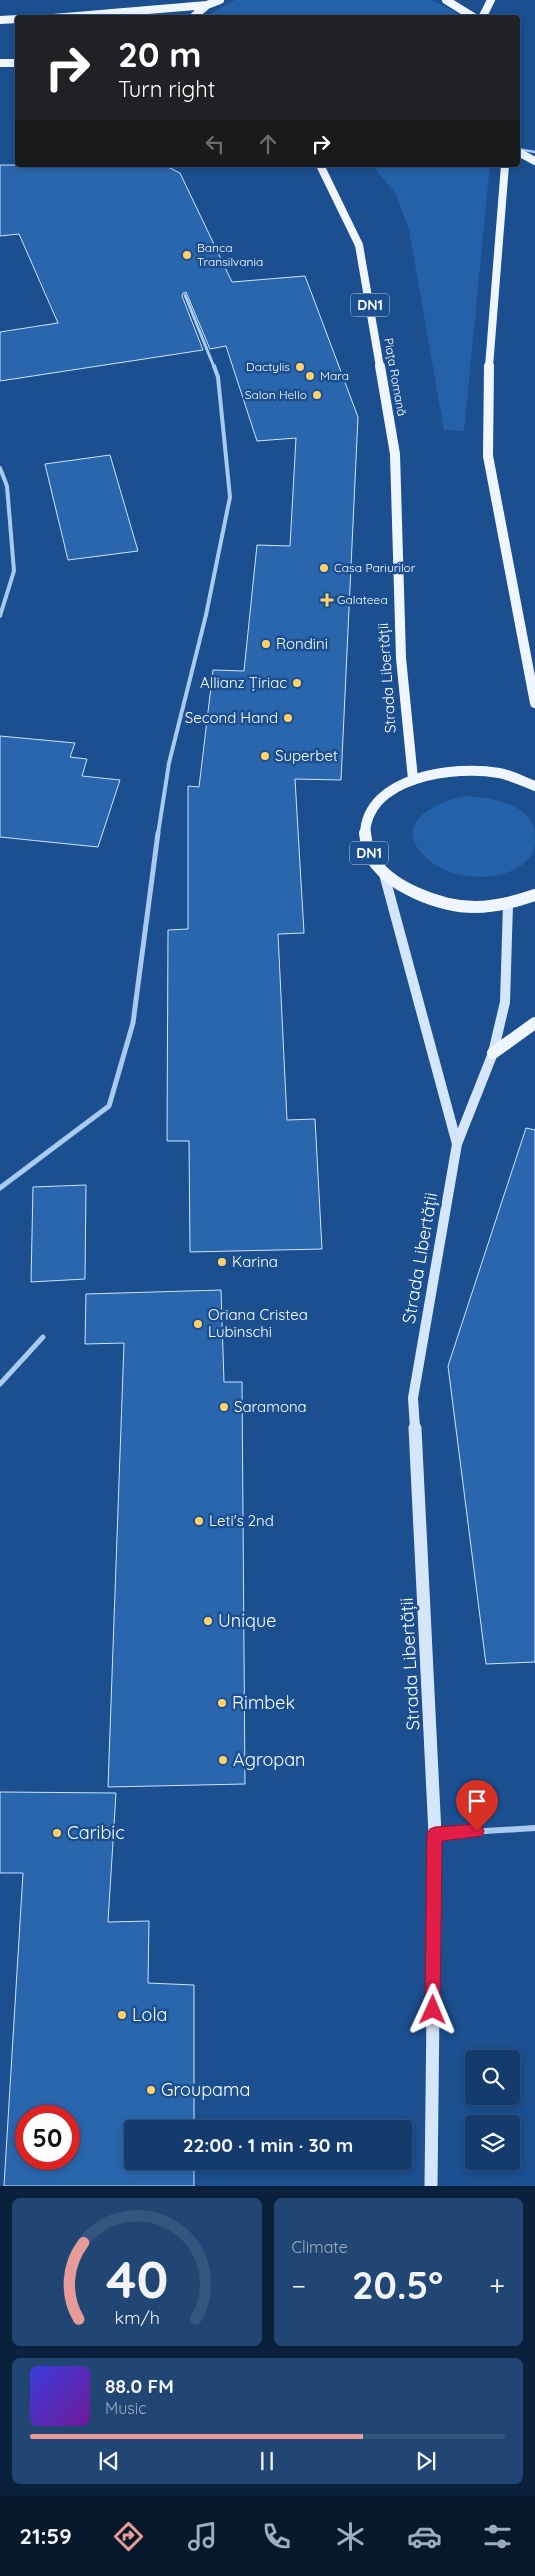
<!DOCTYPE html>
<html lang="en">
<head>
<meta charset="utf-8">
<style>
  body { margin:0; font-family:Quicksand,sans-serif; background:#214673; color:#f1f3f6; height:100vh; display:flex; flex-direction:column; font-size:19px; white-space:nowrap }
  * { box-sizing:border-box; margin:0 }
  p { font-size:16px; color:#9dadc1 }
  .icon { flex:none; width:28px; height:28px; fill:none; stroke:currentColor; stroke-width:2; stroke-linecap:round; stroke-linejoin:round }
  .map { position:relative; height:2186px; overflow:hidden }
  .panel { display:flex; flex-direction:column; gap:12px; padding:12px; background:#0b203b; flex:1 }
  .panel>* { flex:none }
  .top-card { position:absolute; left:15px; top:15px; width:505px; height:152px; border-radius:5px; box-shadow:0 2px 8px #0003,0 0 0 1px #33557e; background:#202124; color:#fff; overflow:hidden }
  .controls { position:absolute; left:465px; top:2050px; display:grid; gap:10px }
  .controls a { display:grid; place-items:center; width:55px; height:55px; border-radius:5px; background:#143b6b; box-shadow:0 2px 8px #0003,0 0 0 1px #33557e; font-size:25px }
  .speed { position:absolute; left:15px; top:2105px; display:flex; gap:10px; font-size:25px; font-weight:700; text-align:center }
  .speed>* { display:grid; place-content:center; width:65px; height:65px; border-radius:50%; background:#143b6b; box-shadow:0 2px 8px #0003,0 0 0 1px #33557e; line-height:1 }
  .speed .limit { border:8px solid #d22; background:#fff; color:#111 }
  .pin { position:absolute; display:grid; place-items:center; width:42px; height:42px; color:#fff; margin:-51px -21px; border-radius:50% 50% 50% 0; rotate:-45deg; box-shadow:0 0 5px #0007 }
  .pin .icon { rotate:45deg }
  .me { position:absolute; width:55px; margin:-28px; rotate:1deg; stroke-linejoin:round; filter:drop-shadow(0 0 4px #0008) }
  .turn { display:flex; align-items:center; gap:18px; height:105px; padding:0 20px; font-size:22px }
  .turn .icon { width:65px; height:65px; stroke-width:2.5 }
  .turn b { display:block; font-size:35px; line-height:42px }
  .lanes { display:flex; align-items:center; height:48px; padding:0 20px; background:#0003; justify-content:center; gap:25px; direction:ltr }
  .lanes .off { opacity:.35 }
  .big { font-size:38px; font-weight:800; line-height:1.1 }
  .panel .widget { flex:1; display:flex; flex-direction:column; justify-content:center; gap:8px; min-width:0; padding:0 18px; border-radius:8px; background:#214673 }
  .panel .dial { align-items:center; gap:0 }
  .dial svg { height:130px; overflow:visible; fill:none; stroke:#33557e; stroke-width:7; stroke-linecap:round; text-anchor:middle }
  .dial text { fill:#f1f3f6; stroke:none }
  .song { display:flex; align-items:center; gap:15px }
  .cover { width:60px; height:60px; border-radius:8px; background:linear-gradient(135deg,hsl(240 70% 55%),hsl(280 70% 35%)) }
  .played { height:5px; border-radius:2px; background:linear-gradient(90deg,#e69b98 70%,#33557e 70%) }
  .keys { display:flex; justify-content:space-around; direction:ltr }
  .heat { display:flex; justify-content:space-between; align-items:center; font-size:28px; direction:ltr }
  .panel .tiles { flex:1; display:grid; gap:12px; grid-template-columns:1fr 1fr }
  .widget:last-child { grid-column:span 2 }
  .trip { position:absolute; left:124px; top:2120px; width:288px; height:50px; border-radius:5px; background:#143b6b; box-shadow:0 2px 8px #0003,0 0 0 1px #33557e; font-weight:800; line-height:50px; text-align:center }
  .tabs { display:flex; height:80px; justify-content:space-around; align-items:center; background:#08182b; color:#9dadc1 }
  .tabs .icon { width:35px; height:35px }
  .tabs .active { color:#e69b98 }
  .tabs b { font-size:22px; color:#f1f3f6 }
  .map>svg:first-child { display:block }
  .green { fill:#2461a8 }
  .building { fill:#2a66ad; stroke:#cfe3fa; fill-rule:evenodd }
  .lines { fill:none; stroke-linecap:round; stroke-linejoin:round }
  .lane { stroke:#a9c9ee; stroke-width:2.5 }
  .street-far3 { stroke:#a9c9ee; stroke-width:3 }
  .street-far2 { stroke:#a9c9ee; stroke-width:4 }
  .street-far1 { stroke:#a9c9ee; stroke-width:5 }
  .street { stroke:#a9c9ee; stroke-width:6 }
  .secondary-far1 { stroke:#d6e6fa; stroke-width:10 }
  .secondary { stroke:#d6e6fa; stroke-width:13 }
  .primary-far2 { stroke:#f0f6ff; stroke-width:8 }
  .primary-far1 { stroke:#f0f6ff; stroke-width:10 }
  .primary { stroke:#f0f6ff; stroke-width:12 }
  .route { fill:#e11d48; stroke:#92132f }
  .poi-dot { fill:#ffd166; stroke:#1b4f8f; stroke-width:2 }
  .labels { text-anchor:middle; stroke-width:5; stroke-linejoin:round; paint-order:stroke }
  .far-poi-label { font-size:12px; fill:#fff; stroke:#1b4f8f; text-anchor:start }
  .far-street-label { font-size:12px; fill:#fff; stroke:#1b4f8f }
  .shield { fill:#1b4f8f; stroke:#bbcadd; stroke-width:1 }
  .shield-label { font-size:14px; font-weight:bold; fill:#fff }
  .poi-label { font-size:15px; fill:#fff; stroke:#1b4f8f; text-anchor:start }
  .street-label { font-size:15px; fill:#fff; stroke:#1b4f8f }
  .near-street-label { font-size:18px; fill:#fff; stroke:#1b4f8f }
  .near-poi-label { font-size:18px; fill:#fff; stroke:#1b4f8f; text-anchor:start }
</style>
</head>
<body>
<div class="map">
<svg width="535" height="2186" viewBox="0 0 535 2186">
  <rect width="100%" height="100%" fill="#1b4f8f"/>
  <path class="green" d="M235 0H432L465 17H206L216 10Z
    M372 165H490L464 431 444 430 409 230 396 194Z
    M467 796C493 798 535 804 535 837 535 845 535 851 529 858 508 884 455 881 431 862 387 827 431 802 467 796Z"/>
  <path class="building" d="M0 165H164L180 173 232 282 305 276 358 417 341 780 295 779 304 933 278 934 287 1120 315 1119 322 1249 190 1252 189 1141H167L168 930 188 929V786L199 787 213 670 244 671 257 545 290 546 296 438 257 441 226 346 210 349 186 292 183 293 182 296 203 350 0 381V332L58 323 19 234 0 236Z
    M110 455 138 551 68 560 45 464Z
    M0 736 75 743 70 757 87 759 82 776 120 780 98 847 0 837Z
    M526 1128 535 1130V1662L486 1664 448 1366Z
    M86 1185 85 1279 31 1282 33 1187Z
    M221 1290 224 1382H242L245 1784 108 1787 124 1343 85 1344 86 1294Z
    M0 1792 116 1793 108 1922 149 1921 148 1983 194 1985V2129H132V2161H194V2186H4L23 1873H0ZM26 2116H69V2159H26Z"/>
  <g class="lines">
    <path class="lane" d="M518 149 535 152"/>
    <path class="street-far3" d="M185 295 214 367"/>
    <path class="street-far2" d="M0 468 7 486 14 571 0 616
      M158 834 169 763 206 615 230 497 218 377 214 366"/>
    <path class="street-far1" d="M0 1188 109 1106 133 1023 158 833
      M0 1384 43 1337"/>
    <path class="street" d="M436 1834 535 1828"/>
    <path class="secondary-far1" d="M384 874 457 1144
      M415 1429 413 1398 457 1144 493 1053 505 1002 508 904"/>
    <path class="secondary" d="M415 1428 435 1834 431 2186"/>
    <path class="primary-far2" d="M446 0 475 18
      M53 18 207 5
      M192 18 207 5 220 0
      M482 18 491 0
      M0 20 18 19
      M0 63H18
      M518 152 535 161
      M320 165 359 245 380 367
      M489 367 505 165"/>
    <path class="primary-far1" d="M380 366 395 454 401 658 413 779
      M489 366 488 456 535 703
      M365 834C367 776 456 765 499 773 511 775 524 782 535 786"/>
    <path class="primary" d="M365 833C366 840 367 849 370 855 387 887 441 907 475 907 496 907 515 902 535 895
      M493 1053 535 1023"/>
  </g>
  <path class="route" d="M477 1824 482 1826 484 1831 482 1836 442 1841 440 2010 438 2016 433 2018 427 2016 425 2010 427 1834 430 1829 435 1827Z"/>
  <g class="poi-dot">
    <circle cx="187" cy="255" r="5"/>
    <circle cx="300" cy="367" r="5"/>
    <circle cx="310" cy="376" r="5"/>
    <circle cx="317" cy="395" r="5"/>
    <circle cx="324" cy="568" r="5"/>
    <path d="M324.5 592.5h5v5h5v5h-5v5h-5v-5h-5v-5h5z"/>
    <circle cx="266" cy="644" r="5"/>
    <circle cx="297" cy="683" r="5"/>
    <circle cx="288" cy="718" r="5"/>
    <circle cx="265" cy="756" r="5"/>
    <circle cx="222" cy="1262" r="5"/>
    <circle cx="198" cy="1324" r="5"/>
    <circle cx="224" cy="1407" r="5"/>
    <circle cx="199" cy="1521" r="5"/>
    <circle cx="208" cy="1621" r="5"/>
    <circle cx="222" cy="1703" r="5"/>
    <circle cx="223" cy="1760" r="5"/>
    <circle cx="57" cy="1833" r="5"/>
    <circle cx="122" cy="2015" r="5"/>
    <circle cx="151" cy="2090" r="5"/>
  </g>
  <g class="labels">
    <g class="far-poi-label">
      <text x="197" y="252">Banca<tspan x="197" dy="14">Transilvania</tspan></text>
      <text x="290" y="371" text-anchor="end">Dactylis</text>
      <text x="320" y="380">Mara</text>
      <text x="307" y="399" text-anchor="end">Salon Hello</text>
      <text x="334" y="572">Casa Pariurilor</text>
      <text x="337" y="604">Galateea</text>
    </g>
    <g class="far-street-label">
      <text transform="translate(395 377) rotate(80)" y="4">Piața Romană</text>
    </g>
    <g class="shield">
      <rect x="351" y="293.5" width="38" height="23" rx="4"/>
      <rect x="350" y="841.5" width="38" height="23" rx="4"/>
    </g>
    <g class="shield-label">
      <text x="370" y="310">DN1</text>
      <text x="369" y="858">DN1</text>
    </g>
    <g class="poi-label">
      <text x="276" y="649">Rondini</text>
      <text x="287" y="688" text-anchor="end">Allianz Țiriac</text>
      <text x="278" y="723" text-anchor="end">Second Hand</text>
      <text x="275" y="761">Superbet</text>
      <text x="232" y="1267">Karina</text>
      <text x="208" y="1320">Oriana Cristea<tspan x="208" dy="17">Lubinschi</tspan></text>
      <text x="234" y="1412">Saramona</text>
      <text x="209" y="1526">Leti's 2nd</text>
    </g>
    <g class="street-label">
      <text transform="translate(387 678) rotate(-94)" y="5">Strada Libertății</text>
    </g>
    <g class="near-street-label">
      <text transform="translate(420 1258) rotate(-80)" y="6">Strada Libertății</text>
      <text transform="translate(410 1664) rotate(-93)" y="6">Strada Libertății</text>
    </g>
    <g class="near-poi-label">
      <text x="218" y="1627">Unique</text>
      <text x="232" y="1709">Rimbek</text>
      <text x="233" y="1766">Agropan</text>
      <text x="67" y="1839">Caribic</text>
      <text x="132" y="2021">Lola</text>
      <text x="161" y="2096">Groupama</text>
    </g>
  </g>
</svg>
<div class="controls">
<a><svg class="icon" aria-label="search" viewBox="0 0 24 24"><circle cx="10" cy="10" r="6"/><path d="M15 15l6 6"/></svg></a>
<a><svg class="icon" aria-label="layers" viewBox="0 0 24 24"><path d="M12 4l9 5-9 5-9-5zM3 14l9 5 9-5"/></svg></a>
</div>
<div class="speed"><div class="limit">50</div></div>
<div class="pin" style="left:477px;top:1831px;background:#d93025"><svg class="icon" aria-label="arrive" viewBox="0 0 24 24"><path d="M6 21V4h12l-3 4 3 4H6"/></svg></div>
<svg class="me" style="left:433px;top:2010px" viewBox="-20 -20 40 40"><path d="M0-17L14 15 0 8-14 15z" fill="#e11d48" stroke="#fff" stroke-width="4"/></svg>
<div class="trip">22:00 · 1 min · 30 m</div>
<div class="top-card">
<div class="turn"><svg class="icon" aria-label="right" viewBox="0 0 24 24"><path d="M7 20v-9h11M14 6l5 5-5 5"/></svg><div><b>20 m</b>Turn right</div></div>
<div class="lanes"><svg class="icon off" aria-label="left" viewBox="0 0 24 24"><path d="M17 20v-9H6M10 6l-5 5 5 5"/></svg><svg class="icon off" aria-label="ahead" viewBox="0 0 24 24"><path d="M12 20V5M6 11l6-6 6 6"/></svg><svg class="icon" aria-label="right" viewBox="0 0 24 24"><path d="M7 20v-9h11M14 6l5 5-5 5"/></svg></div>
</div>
</div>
<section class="panel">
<div class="tiles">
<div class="widget dial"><svg viewBox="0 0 100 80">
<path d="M14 69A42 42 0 1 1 86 69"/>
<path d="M14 69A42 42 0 0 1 17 22" stroke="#e69b98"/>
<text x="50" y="56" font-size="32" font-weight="700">40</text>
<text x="50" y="72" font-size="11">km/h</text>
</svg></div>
<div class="widget"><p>Climate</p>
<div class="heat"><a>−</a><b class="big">20.5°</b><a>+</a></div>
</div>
<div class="widget">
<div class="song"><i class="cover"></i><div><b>88.0 FM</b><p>Music</p></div></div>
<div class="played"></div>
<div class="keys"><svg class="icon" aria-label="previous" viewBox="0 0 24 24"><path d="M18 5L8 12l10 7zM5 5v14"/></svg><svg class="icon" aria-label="pause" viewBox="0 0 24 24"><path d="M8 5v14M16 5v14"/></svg><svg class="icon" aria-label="next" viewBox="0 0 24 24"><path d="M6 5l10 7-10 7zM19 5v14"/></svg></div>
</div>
</div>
</section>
<nav class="tabs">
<b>21:59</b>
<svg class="icon active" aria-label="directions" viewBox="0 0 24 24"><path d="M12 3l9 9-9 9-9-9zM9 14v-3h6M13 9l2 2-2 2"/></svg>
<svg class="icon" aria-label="music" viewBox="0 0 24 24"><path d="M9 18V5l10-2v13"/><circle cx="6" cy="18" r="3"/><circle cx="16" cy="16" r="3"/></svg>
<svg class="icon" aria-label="phone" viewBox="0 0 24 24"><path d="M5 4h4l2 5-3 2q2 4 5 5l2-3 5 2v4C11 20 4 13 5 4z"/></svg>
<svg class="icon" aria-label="climate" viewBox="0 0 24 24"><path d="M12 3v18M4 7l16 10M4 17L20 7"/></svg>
<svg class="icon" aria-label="car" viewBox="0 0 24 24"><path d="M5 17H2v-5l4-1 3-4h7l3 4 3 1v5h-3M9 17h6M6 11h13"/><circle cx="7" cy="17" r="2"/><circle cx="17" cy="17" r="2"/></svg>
<svg class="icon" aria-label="filters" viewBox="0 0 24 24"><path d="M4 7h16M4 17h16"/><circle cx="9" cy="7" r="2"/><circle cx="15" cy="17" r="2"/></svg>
</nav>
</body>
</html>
